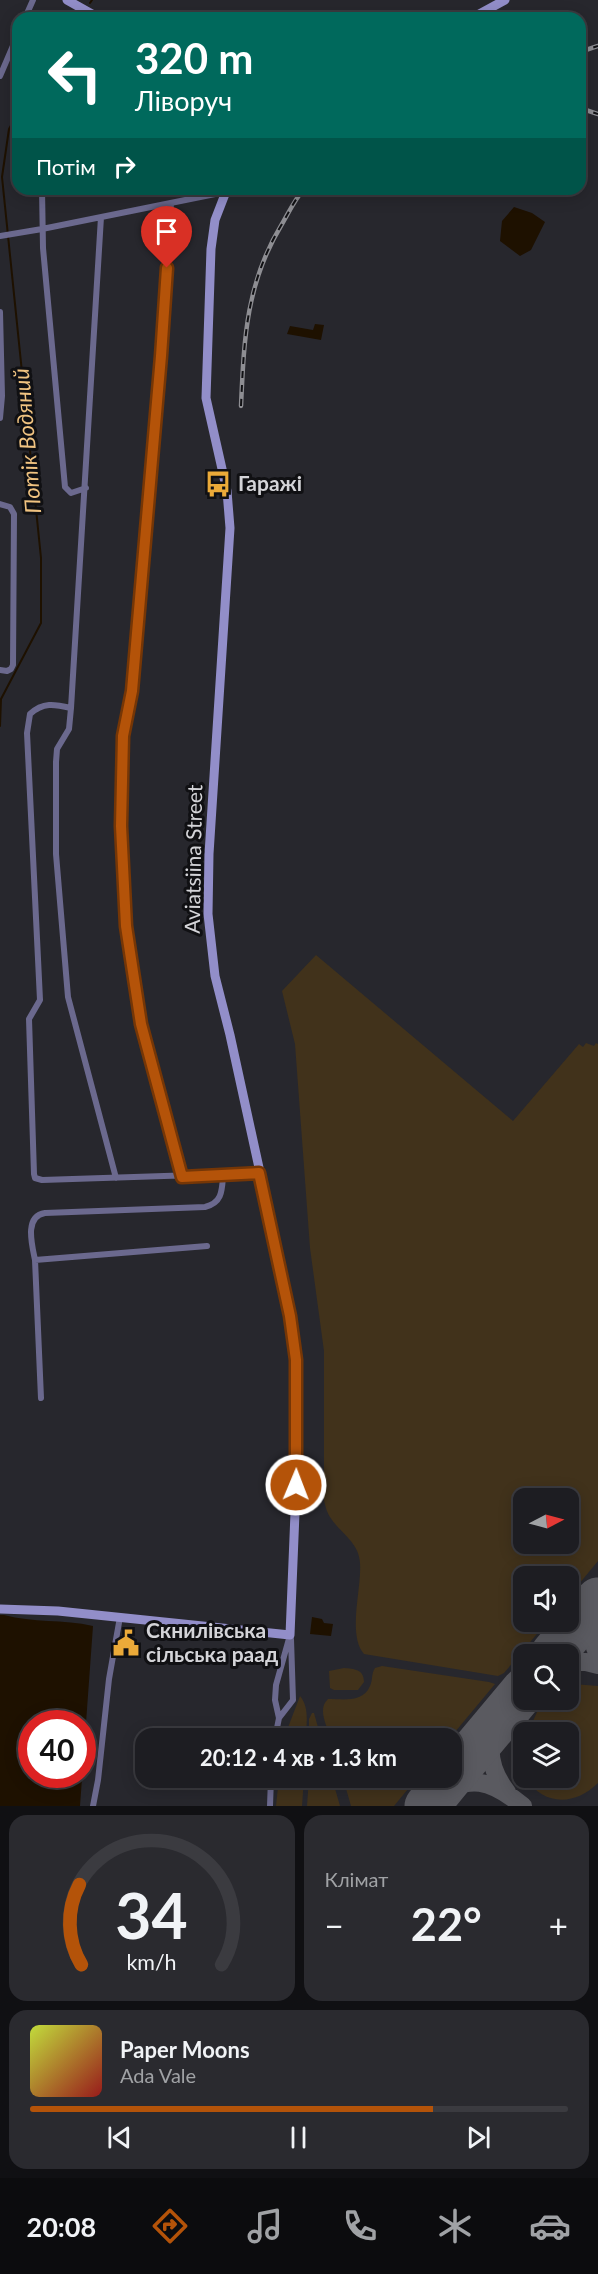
<!DOCTYPE html>
<html lang="uk">
<head>
<meta charset="utf-8">
<style>
  body { margin:0; font-family:Lato,sans-serif; background:#2a2a2f; color:#f1f3f6; height:100vh; display:flex; flex-direction:column; font-size:22px; white-space:nowrap }
  * { box-sizing:border-box; margin:0 }
  p { font-size:20px; color:#a0a2a5 }
  .icon { flex:none; width:33px; height:33px; fill:none; stroke:currentColor; stroke-width:2; stroke-linecap:round; stroke-linejoin:round }
  .map { position:relative; height:1806px; overflow:hidden }
  .side { display:flex; flex-direction:column; gap:9px; padding:9px; background:#101013; flex:1 }
  .side>* { flex:none }
  .guide { position:absolute; left:12px; top:12px; width:574px; height:183px; border-radius:18px; box-shadow:0 3px 15px #0003,0 0 0 2px #3b3b40; background:#00695c; color:#fff; overflow:hidden }
  .needle { width:39px; rotate:84deg }
  .buttons { position:absolute; left:513px; top:1488px; display:grid; gap:12px }
  .buttons a { display:grid; place-items:center; width:66px; height:66px; border-radius:12px; background:#1d1d22; box-shadow:0 3px 15px #0003,0 0 0 2px #3b3b40; font-size:30px }
  .speed { position:absolute; left:18px; top:1710px; display:flex; gap:12px; font-size:30px; font-weight:700; text-align:center }
  .speed>* { display:grid; place-content:center; width:78px; height:78px; border-radius:50%; background:#1d1d22; box-shadow:0 3px 15px #0003,0 0 0 2px #3b3b40; line-height:1 }
  .speed .limit { border:9px solid #d22; background:#fff; color:#111 }
  .pin { position:absolute; display:grid; place-items:center; width:51px; height:51px; color:#fff; margin:-62px -26px; border-radius:50% 50% 50% 0; rotate:-45deg; box-shadow:0 0 6px #0007 }
  .pin .icon { rotate:45deg }
  .me { position:absolute; width:66px; margin:-33px; rotate:1deg; stroke-linejoin:round; filter:drop-shadow(0 0 4px #0008) }
  .turn { display:flex; align-items:center; gap:21px; height:126px; padding:0 24px; font-size:27px }
  .turn .icon { width:78px; height:78px; stroke-width:2.5 }
  .turn b { display:block; font-size:42px; line-height:51px }
  .then { display:flex; align-items:center; height:57px; padding:0 24px; background:#0003; gap:12px; font-size:22px }
  .big { font-size:45px; font-weight:700; line-height:1.1 }
  .side .card { flex:1; display:flex; flex-direction:column; justify-content:center; gap:9px; min-width:0; padding:0 21px; border-radius:18px; background:#2a2a2f }
  .side .dial { align-items:center; gap:0 }
  .dial svg { height:156px; overflow:visible; fill:none; stroke:#3b3b40; stroke-width:7; stroke-linecap:round; text-anchor:middle }
  .dial text { fill:#f1f3f6; stroke:none }
  .song { display:flex; align-items:center; gap:18px }
  .cover { width:72px; height:72px; border-radius:9px; background:linear-gradient(135deg,hsl(70 70% 55%),hsl(0 70% 35%)) }
  .played { height:6px; border-radius:3px; background:linear-gradient(90deg,#b45309 75%,#3b3b40 75%) }
  .keys { display:flex; justify-content:space-around; direction:ltr }
  .heat { display:flex; justify-content:space-between; align-items:center; font-size:33px; direction:ltr }
  .side .tiles { flex:1; display:grid; gap:9px; grid-template-columns:1fr 1fr }
  .card:last-child { grid-column:span 2 }
  .trip { position:absolute; left:135px; top:1728px; width:327px; height:60px; border-radius:18px; background:#1d1d22; box-shadow:0 3px 15px #0003,0 0 0 2px #3b3b40; font-weight:700; line-height:60px; text-align:center }
  .tab-bar { display:flex; height:96px; justify-content:space-around; align-items:center; background:#0c0c0e; color:#a0a2a5 }
  .tab-bar .icon { width:42px; height:42px }
  .tab-bar .selected { color:#b45309 }
  .tab-bar b { font-size:27px; color:#f1f3f6 }
  .map>svg:first-child { display:block }
  .green { fill:#41321b; fill-rule:evenodd }
  .water { fill:#1e1100; fill-rule:evenodd }
  .lines { fill:none; stroke-linecap:round; stroke-linejoin:round }
  .stream { stroke:#1e1100; stroke-width:2 }
  .taxiway { stroke:#5a5a60; stroke-width:18 }
  .runway { stroke:#5a5a60; stroke-width:45 }
  .street { stroke:#6b698e; stroke-width:6 }
  .secondary { stroke:#928ec9; stroke-width:9 }
  .rail-casing { stroke:#8e8e93; stroke-width:4.5 }
  .rail { stroke:#101013; stroke-width:2; stroke-dasharray:7; stroke-linecap:butt }
  .route-casing { stroke:#753606; stroke-width:15 }
  .route { stroke:#b45309; stroke-width:10 }
  .labels { text-anchor:middle; stroke-width:6; stroke-linejoin:round; paint-order:stroke }
  .poi-label { font-size:21px; font-weight:bold; fill:#d4d4d8; stroke:#101013; text-anchor:start }
  .street-label { font-size:21px; fill:#d4d4d8; stroke:#101013 }
  .water-label { font-size:22px; font-style:italic; fill:#f0c381; stroke:#101013 }
</style>
</head>
<body>
<div class="map">
<svg width="598" height="1806" viewBox="0 0 598 1806">
  <rect width="100%" height="100%" fill="#27272d"/>
  <path class="green" d="M316 955 513 1121 579 1044 583 1047 586 1043 594 1046 596 1043 598 1044V1561L569 1596 568 1576H524V1622H547L504 1673 498 1676 364 1654C347 1635 362 1588 360 1563 359 1542 340 1533 330 1517 327 1513 325 1505 324 1500V1351L310 1248 295 1044 282 991ZM568 1498V1544H524V1498Z
    M382 1666 489 1682 495 1684 450 1738H331C327 1726 317 1709 328 1699 343 1699 363 1703 370 1686 373 1680 371 1674 375 1668Z
    M344 1668C354 1669 364 1669 364 1682L358 1690H334L330 1688 329 1671Z
    M573 1684 598 1686V1783C575 1806 543 1806 526 1778H568V1732H528C541 1707 535 1700 568 1700L569 1686Z
    M300 1696C310 1708 306 1724 306 1738H284Z
    M312 1713H314L321 1738H309V1719Z
    M279 1778H304L302 1806H276Z
    M309 1778H332L340 1806H307Z
    M343 1778H417L394 1806H351Z"/>
  <path class="water" d="M514 207 532 213 545 222 531 250 520 256 500 241 502 221Z
    M315 324 324 325 321 340 287 334 290 326 313 330Z
    M4 1615C33 1623 63 1619 93 1626L80 1806H0V1615ZM32 1724H82V1774H32Z
    M312 1617 322 1619 324 1623 333 1624 331 1636 310 1634Z"/>
  <g class="lines">
    <path class="stream" d="M90 3 92 0
      M0 726 1 699 41 623V558L2 177 9 129 18 113"/>
    <path class="taxiway" d="M598 1602C589 1619 590 1638 598 1655
      M568 1662H586L598 1665
      M500 1718C485 1743 489 1769 507 1792
      M433 1798C470 1773 491 1780 523 1806"/>
    <path class="runway" d="M553 1654 598 1600
      M452 1776 524 1690
      M427 1806 450 1778"/>
    <path class="street" d="M25 18 33 0
      M0 76 18 34
      M42 189 43 248 65 487 71 493 86 488
      M171 203 161 355 132 691 123 736 121 826 126 926 141 1024 182 1177
      M101 217 71 708 69 729 57 749 56 762V854L68 997 116 1178
      M0 236 42 229 225 192
      M0 312 2 396 0 418
      M0 504 10 507 14 514 13 665 11 669 7 671 0 670
      M71 708C54 704 43 702 30 714L27 733 40 1000 29 1019 34 1174 35 1178 42 1180 259 1173
      M35 1260 207 1246
      M41 1398 35 1260C32 1245 24 1216 45 1213L205 1207C222 1203 222 1191 223 1176
      M279 1718 293 1700 291 1639
      M275 1738 279 1718 275 1700 276 1685 290 1635
      M93 1806 98 1780 109 1679 120 1617
      M270 1806 271 1778"/>
    <path class="secondary" d="M67 0 99 18
      M472 18 505 0
      M0 1609 58 1611 290 1635 297 1464 296 1360 282 1273 230 1035 215 976 208 914 209 854 230 528 227 491 206 398 211 249 215 220 227 189"/>
    <g class="rail-casing">
      <path id="rail" d="M580 52 598 46
        M580 108 598 114
        M241 406C244 339 246 283 282 224 289 212 295 199 304 189"/>
    </g>
    <use href="#rail" class="rail"/>
  </g>
  <g class="lines">
    <g class="route-casing">
      <path id="route" d="M167 268 161 356 132 691 123 736 121 826 126 926 141 1024 182 1177 259 1173 290 1316 296 1360V1485"/>
    </g>
    <use href="#route" class="route"/>
  </g>
  <defs>
    <g id="bus-bare" transform="scale(2.07)"><path d="M-5-6H5V4H4V6H2V4H-2V6H-4V4H-5ZM-3.5-4V0h7V-4ZM-3.5 1.2v1.5H-2V1.2ZM2 1.2v1.5H3.5V1.2Z" fill="#ebaa39" stroke="#101013" stroke-width="2.5" paint-order="stroke"/></g>
    <g id="civic-bare" transform="scale(2.07)"><path d="M-.6-6.5H3V-4.5H.6V-3L4-1V1h2V6H-6V1h2V-1L-.6-3ZM-1.2 2.5V6h2.4V2.5Z" fill="#ebaa39" stroke="#101013" stroke-width="2.5" paint-order="stroke"/></g>
  </defs>
  <g fill-rule="evenodd">
    <use href="#bus-bare" x="218" y="484"/>
    <use href="#civic-bare" x="126" y="1643"/>
  </g>
  <g class="labels">
    <g class="poi-label">
      <text x="238" y="491">Гаражі</text>
      <text x="146" y="1638">Скнилівська<tspan x="146" dy="24">сільська раад</tspan></text>
    </g>
    <g class="street-label">
      <text transform="translate(194 859) rotate(-89)" y="7">Aviatsiina Street</text>
    </g>
    <g class="water-label">
      <text transform="translate(27 441) rotate(-95)" y="8">Потік Водяний</text>
    </g>
  </g>
</svg>
<div class="buttons">
<a><svg class="needle" viewBox="-14 -14 28 28"><path d="M0-13l5 13h-10z" fill="#e53935"/><path d="M0 13l5-13h-10z" fill="#a0a2a5"/></svg></a>
<a><svg class="icon" aria-label="sound" viewBox="0 0 24 24"><path d="M4 9h4l5-4v14l-5-4H4zM17 9q2 3 0 6"/></svg></a>
<a><svg class="icon" aria-label="search" viewBox="0 0 24 24"><circle cx="10" cy="10" r="6"/><path d="M15 15l6 6"/></svg></a>
<a><svg class="icon" aria-label="layers" viewBox="0 0 24 24"><path d="M12 4l9 5-9 5-9-5zM3 14l9 5 9-5"/></svg></a>
</div>
<div class="speed"><div class="limit">40</div></div>
<div class="pin" style="left:167px;top:268px;background:#d93025"><svg class="icon" aria-label="arrive" viewBox="0 0 24 24"><path d="M6 21V4h12l-3 4 3 4H6"/></svg></div>
<svg class="me" style="left:296px;top:1485px" viewBox="-20 -20 40 40"><circle r="17" fill="#b45309" stroke="#fff" stroke-width="3"/><path d="M0-11L8 9 0 5-8 9z" fill="#fff"/></svg>
<div class="trip">20:12 · 4 хв · 1.3 km</div>
<div class="guide">
<div class="turn"><svg class="icon" aria-label="left" viewBox="0 0 24 24"><path d="M17 20v-9H6M10 6l-5 5 5 5"/></svg><div><b>320 m</b>Ліворуч</div></div>
<div class="then">Потім<svg class="icon" aria-label="right" viewBox="0 0 24 24"><path d="M7 20v-9h11M14 6l5 5-5 5"/></svg></div>
</div>
</div>
<section class="side">
<div class="tiles">
<div class="card dial"><svg viewBox="0 0 100 80">
<path d="M14 69A42 42 0 1 1 86 69"/>
<path d="M14 69A42 42 0 0 1 13 28" stroke="#b45309"/>
<text x="50" y="56" font-size="32" font-weight="700">34</text>
<text x="50" y="72" font-size="11">km/h</text>
</svg></div>
<div class="card"><p>Клімат</p>
<div class="heat"><a>−</a><b class="big">22°</b><a>+</a></div>
</div>
<div class="card">
<div class="song"><i class="cover"></i><div><b>Paper Moons</b><p>Ada Vale</p></div></div>
<div class="played"></div>
<div class="keys"><svg class="icon" aria-label="previous" viewBox="0 0 24 24"><path d="M18 5L8 12l10 7zM5 5v14"/></svg><svg class="icon" aria-label="pause" viewBox="0 0 24 24"><path d="M8 5v14M16 5v14"/></svg><svg class="icon" aria-label="next" viewBox="0 0 24 24"><path d="M6 5l10 7-10 7zM19 5v14"/></svg></div>
</div>
</div>
</section>
<nav class="tab-bar">
<b>20:08</b>
<svg class="icon selected" aria-label="directions" viewBox="0 0 24 24"><path d="M12 3l9 9-9 9-9-9zM9 14v-3h6M13 9l2 2-2 2"/></svg>
<svg class="icon" aria-label="music" viewBox="0 0 24 24"><path d="M9 18V5l10-2v13"/><circle cx="6" cy="18" r="3"/><circle cx="16" cy="16" r="3"/></svg>
<svg class="icon" aria-label="phone" viewBox="0 0 24 24"><path d="M5 4h4l2 5-3 2q2 4 5 5l2-3 5 2v4C11 20 4 13 5 4z"/></svg>
<svg class="icon" aria-label="climate" viewBox="0 0 24 24"><path d="M12 3v18M4 7l16 10M4 17L20 7"/></svg>
<svg class="icon" aria-label="car" viewBox="0 0 24 24"><path d="M5 17H2v-5l4-1 3-4h7l3 4 3 1v5h-3M9 17h6M6 11h13"/><circle cx="7" cy="17" r="2"/><circle cx="17" cy="17" r="2"/></svg>
</nav>
</body>
</html>
